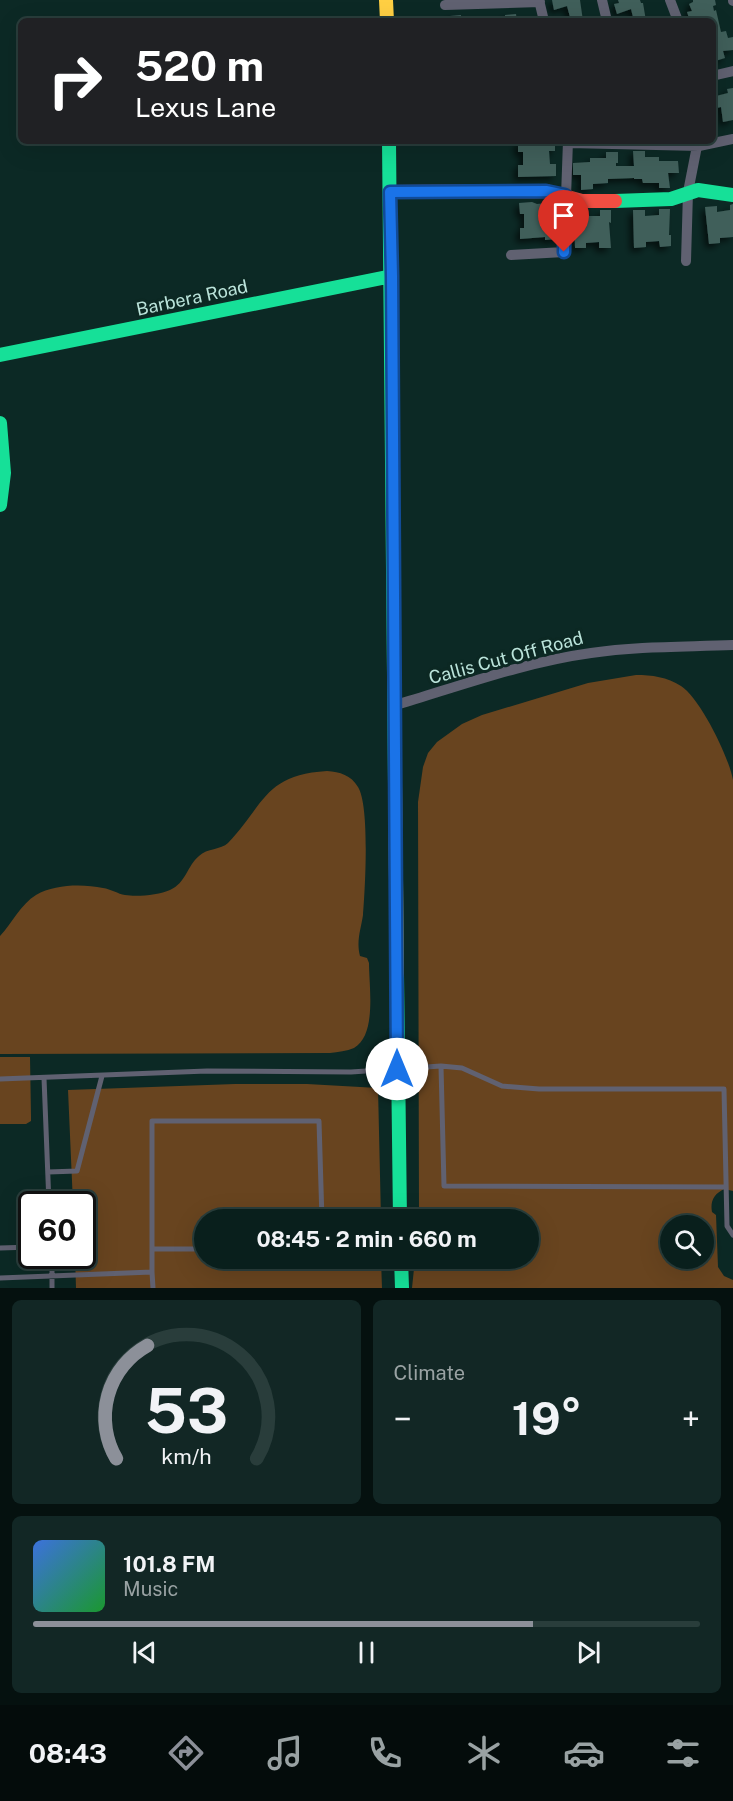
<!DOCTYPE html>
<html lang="en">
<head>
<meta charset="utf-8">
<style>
  body { margin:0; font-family:"Public Sans",sans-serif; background:#122725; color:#f1f3f6; height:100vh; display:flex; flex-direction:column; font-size:22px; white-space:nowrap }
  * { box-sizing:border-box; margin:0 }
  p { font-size:20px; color:#99a2a3 }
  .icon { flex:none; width:33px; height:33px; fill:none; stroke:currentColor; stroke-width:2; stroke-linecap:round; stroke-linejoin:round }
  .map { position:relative; height:1288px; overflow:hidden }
  .drawer { display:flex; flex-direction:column; gap:12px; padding:12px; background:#05110f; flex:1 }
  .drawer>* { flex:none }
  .top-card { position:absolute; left:18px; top:18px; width:698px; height:126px; border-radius:9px; box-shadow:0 6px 24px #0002,0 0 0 2px #293d3b; background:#202124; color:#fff; overflow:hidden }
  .fabs { position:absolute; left:660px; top:1215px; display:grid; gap:12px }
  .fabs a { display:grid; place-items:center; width:54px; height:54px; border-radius:50%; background:#091f1c; box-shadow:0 6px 24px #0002,0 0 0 2px #293d3b; font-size:30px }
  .speed { position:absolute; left:18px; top:1191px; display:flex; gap:12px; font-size:30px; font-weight:700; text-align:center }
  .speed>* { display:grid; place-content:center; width:78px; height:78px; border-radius:50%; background:#091f1c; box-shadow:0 6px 24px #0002,0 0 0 2px #293d3b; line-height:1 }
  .speed .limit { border:3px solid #111; border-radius:9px; background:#fff; color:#111 }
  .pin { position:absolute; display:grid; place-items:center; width:51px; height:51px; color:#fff; margin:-62px -26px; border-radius:50% 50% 50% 0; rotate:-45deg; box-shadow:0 0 6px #0007 }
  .pin .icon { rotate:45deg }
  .me { position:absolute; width:66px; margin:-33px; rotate:0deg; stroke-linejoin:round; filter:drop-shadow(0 0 4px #0008) }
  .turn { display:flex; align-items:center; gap:21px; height:126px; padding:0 18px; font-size:27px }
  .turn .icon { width:78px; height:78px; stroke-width:2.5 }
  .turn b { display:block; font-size:42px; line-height:51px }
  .big { font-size:45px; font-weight:700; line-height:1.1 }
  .drawer .tile { flex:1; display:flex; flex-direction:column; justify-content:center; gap:9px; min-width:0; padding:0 21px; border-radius:9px; background:#122725 }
  .drawer .dial { align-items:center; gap:0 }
  .dial svg { height:156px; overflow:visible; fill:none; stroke:#293d3b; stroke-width:7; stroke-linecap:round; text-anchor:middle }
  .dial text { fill:#f1f3f6; stroke:none }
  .song { display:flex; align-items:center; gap:18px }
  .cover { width:72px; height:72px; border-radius:9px; background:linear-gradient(135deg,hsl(220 70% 55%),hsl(130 70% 35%)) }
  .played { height:6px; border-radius:3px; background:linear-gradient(90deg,#8c9099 75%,#293d3b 75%) }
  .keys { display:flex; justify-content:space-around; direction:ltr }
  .heat { display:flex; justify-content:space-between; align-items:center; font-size:33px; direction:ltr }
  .drawer .tiles { flex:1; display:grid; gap:12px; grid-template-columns:1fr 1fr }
  .tile:last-child { grid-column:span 2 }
  .trip { position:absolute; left:194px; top:1209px; width:345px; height:60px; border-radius:30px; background:#091f1c; box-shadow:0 6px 24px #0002,0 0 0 2px #293d3b; font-weight:700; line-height:60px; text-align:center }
  .tab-bar { display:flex; height:96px; justify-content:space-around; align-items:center; background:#040c0b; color:#99a2a3 }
  .tab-bar .icon { width:42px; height:42px }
  .tab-bar .current { color:#8c9099 }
  .tab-bar b { font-size:27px; color:#f1f3f6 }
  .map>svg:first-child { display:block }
  .green { fill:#68441f; fill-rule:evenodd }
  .building { fill:#405f5a; filter:url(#shadow) }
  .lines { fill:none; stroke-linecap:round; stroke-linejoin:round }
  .lane { stroke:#606171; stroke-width:5 }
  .street { stroke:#606171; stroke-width:10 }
  .fast { stroke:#16e098; stroke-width:14 }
  .slow { stroke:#ffcf43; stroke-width:14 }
  .jam { stroke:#f24e42; stroke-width:14 }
  .route-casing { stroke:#114b97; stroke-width:15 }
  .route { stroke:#1a73e8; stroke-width:10 }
  .labels { text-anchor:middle; stroke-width:6; stroke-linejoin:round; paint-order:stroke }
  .street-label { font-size:18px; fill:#bbe4db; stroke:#0c2823 }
</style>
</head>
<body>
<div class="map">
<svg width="733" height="1288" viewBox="0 0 733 1288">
  <defs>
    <filter id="shadow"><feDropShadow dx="-4" dy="4" stdDeviation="3" flood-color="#0009"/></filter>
  </defs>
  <rect width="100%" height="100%" fill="#0c2925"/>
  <path class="green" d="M636 675C652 675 667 677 681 686 700 698 729 757 733 780V1191L724 1189C714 1194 710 1201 712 1212L716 1215 718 1267 724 1276 733 1280V1288H412L415 1259 528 1258V1220L419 1219 418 802 423 767 428 753 437 742 462 724 482 715 588 683ZM670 1226H704V1258H670Z
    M327 771C340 772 351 775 358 787 370 806 365 890 363 915 361 929 356 941 360 956L367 958 369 963C369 986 377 1035 354 1048 347 1051 338 1052 330 1053L0 1054V936C12 923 21 904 36 895 55 884 83 884 103 888 111 889 118 894 125 895 137 897 159 895 170 890 186 883 187 866 199 856 207 848 221 850 228 843 265 804 264 775 327 771Z
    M0 1057H30L31 1116V1121L26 1124H0Z
    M235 1084H307L378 1088 381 1219 204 1220V1258L381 1259 382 1288H76L75 1256H82V1204H73L68 1090Z"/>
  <path class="building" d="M552 0H580L583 21H571L567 6 554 10Z
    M618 0H640L641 3H643L646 21H634L631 9 617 14 614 4 619 3Z
    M693 0H715L716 5 713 6 714 11 716 10 721 32 726 31 728 38 733 37V50L723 51 725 58 712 62V21H705L704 17 698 21H690L687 12 692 11 689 4 693 2Z
    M516 14 517 21H505V15Z
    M461 15V21H450V16Z
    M733 88V120L723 122 721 107 712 109V97L728 93 727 89Z
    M518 141H555V151H549L550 164H556V176L518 177V165H523V152H518Z
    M633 151H645V157H659V161H678L679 173H668L670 188H659V183H643L642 179H634V178L608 179V183L593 184V189L581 190V175H573V163L590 162V158H606V152H618V163H616V166H634Z
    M532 202 537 204 557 202V214H550L551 227H557V239L545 240V237L520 239V228H524V214H520L519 203Z
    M733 204V237L720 238V243L709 244 705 207 717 206V212L730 210V205Z
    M659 209H670L669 235H671V246L660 247 659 241 646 242V247L634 248 633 210H645V216L659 215Z
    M586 210V216H600V210H611V223L609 222 611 248H599V242L586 243V248H575L574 211Z"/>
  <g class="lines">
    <path class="lane" d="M441 1066 444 1186 726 1187
      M44 1078 49 1204
      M0 1079 207 1071 351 1072 441 1066 462 1068 502 1086 539 1089H724L727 1226 733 1235
      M48 1172 77 1171 102 1076
      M0 1248 32 1247
      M152 1249H204
      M52 1256V1288
      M152 1272V1121H319L322 1220
      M0 1278 152 1272 153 1288"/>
    <path class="street" d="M539 0 544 21
      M602 0 607 21
      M670 0 678 21
      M733 0V1
      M445 5 540 2
      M712 76 733 71
      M569 143 699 146 733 139
      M511 255 564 252 568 141
      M686 261 688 192 698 141
      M396 705C460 686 525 662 591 653 638 646 686 647 733 645"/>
    <path class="fast" d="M389 141 395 784
      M615 201 671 199 698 190 733 195
      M0 355 392 276
      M0 423 4 473 0 505
      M397 974 400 1220
      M401 1258 402 1288"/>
    <path class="slow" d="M386 0 387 21
      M395 784 397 974"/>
    <path class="jam" d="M390 192 546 191 582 201H615"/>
  </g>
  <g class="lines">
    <g class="route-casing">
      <path id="route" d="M397 1069 392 276 390 192 546 191 565 195 564 252"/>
    </g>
    <use href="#route" class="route"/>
  </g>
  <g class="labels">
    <g class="street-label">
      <text transform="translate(192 298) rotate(-12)" y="6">Barbera Road</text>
      <text transform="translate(506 658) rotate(-15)" y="6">Callis Cut Off Road</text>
    </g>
  </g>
</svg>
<div class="fabs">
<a><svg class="icon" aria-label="search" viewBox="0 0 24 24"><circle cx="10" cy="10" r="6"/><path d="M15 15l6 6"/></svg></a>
</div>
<div class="speed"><div class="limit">60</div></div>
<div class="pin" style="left:564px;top:252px;background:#d93025"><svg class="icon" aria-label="arrive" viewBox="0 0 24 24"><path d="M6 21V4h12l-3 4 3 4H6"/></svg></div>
<svg class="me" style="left:397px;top:1069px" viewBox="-20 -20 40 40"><circle r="19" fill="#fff"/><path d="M0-13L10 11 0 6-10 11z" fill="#1a73e8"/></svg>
<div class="trip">08:45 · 2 min · 660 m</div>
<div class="top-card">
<div class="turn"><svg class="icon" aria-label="right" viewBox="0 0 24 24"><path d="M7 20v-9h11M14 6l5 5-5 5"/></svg><div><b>520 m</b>Lexus Lane</div></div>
</div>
</div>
<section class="drawer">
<div class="tiles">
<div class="tile dial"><svg viewBox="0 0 100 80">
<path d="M14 69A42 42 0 1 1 86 69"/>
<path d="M14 69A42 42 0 0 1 30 11" stroke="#8c9099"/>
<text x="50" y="56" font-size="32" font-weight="700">53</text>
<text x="50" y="72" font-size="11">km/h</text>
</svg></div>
<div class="tile"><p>Climate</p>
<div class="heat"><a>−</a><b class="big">19°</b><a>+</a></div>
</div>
<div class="tile">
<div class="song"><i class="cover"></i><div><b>101.8 FM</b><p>Music</p></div></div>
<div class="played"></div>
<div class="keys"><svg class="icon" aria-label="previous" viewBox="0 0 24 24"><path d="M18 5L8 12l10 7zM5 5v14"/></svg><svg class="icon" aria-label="pause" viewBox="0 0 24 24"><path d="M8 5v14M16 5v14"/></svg><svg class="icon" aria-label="next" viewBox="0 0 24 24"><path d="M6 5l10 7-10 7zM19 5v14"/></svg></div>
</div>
</div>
</section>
<nav class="tab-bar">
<b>08:43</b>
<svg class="icon current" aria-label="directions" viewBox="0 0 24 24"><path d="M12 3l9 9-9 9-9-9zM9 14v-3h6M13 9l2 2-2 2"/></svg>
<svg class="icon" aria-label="music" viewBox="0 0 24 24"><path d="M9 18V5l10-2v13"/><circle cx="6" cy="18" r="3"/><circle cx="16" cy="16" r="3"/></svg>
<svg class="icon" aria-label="phone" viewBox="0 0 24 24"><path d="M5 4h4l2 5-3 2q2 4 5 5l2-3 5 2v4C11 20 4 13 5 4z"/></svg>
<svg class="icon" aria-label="climate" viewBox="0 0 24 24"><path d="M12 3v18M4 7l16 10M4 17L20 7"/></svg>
<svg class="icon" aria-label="car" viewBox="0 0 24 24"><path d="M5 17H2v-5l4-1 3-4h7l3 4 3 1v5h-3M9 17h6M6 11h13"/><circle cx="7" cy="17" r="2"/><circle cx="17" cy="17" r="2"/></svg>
<svg class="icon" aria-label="filters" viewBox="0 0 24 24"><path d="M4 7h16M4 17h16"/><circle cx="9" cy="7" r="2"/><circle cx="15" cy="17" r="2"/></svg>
</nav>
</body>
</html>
